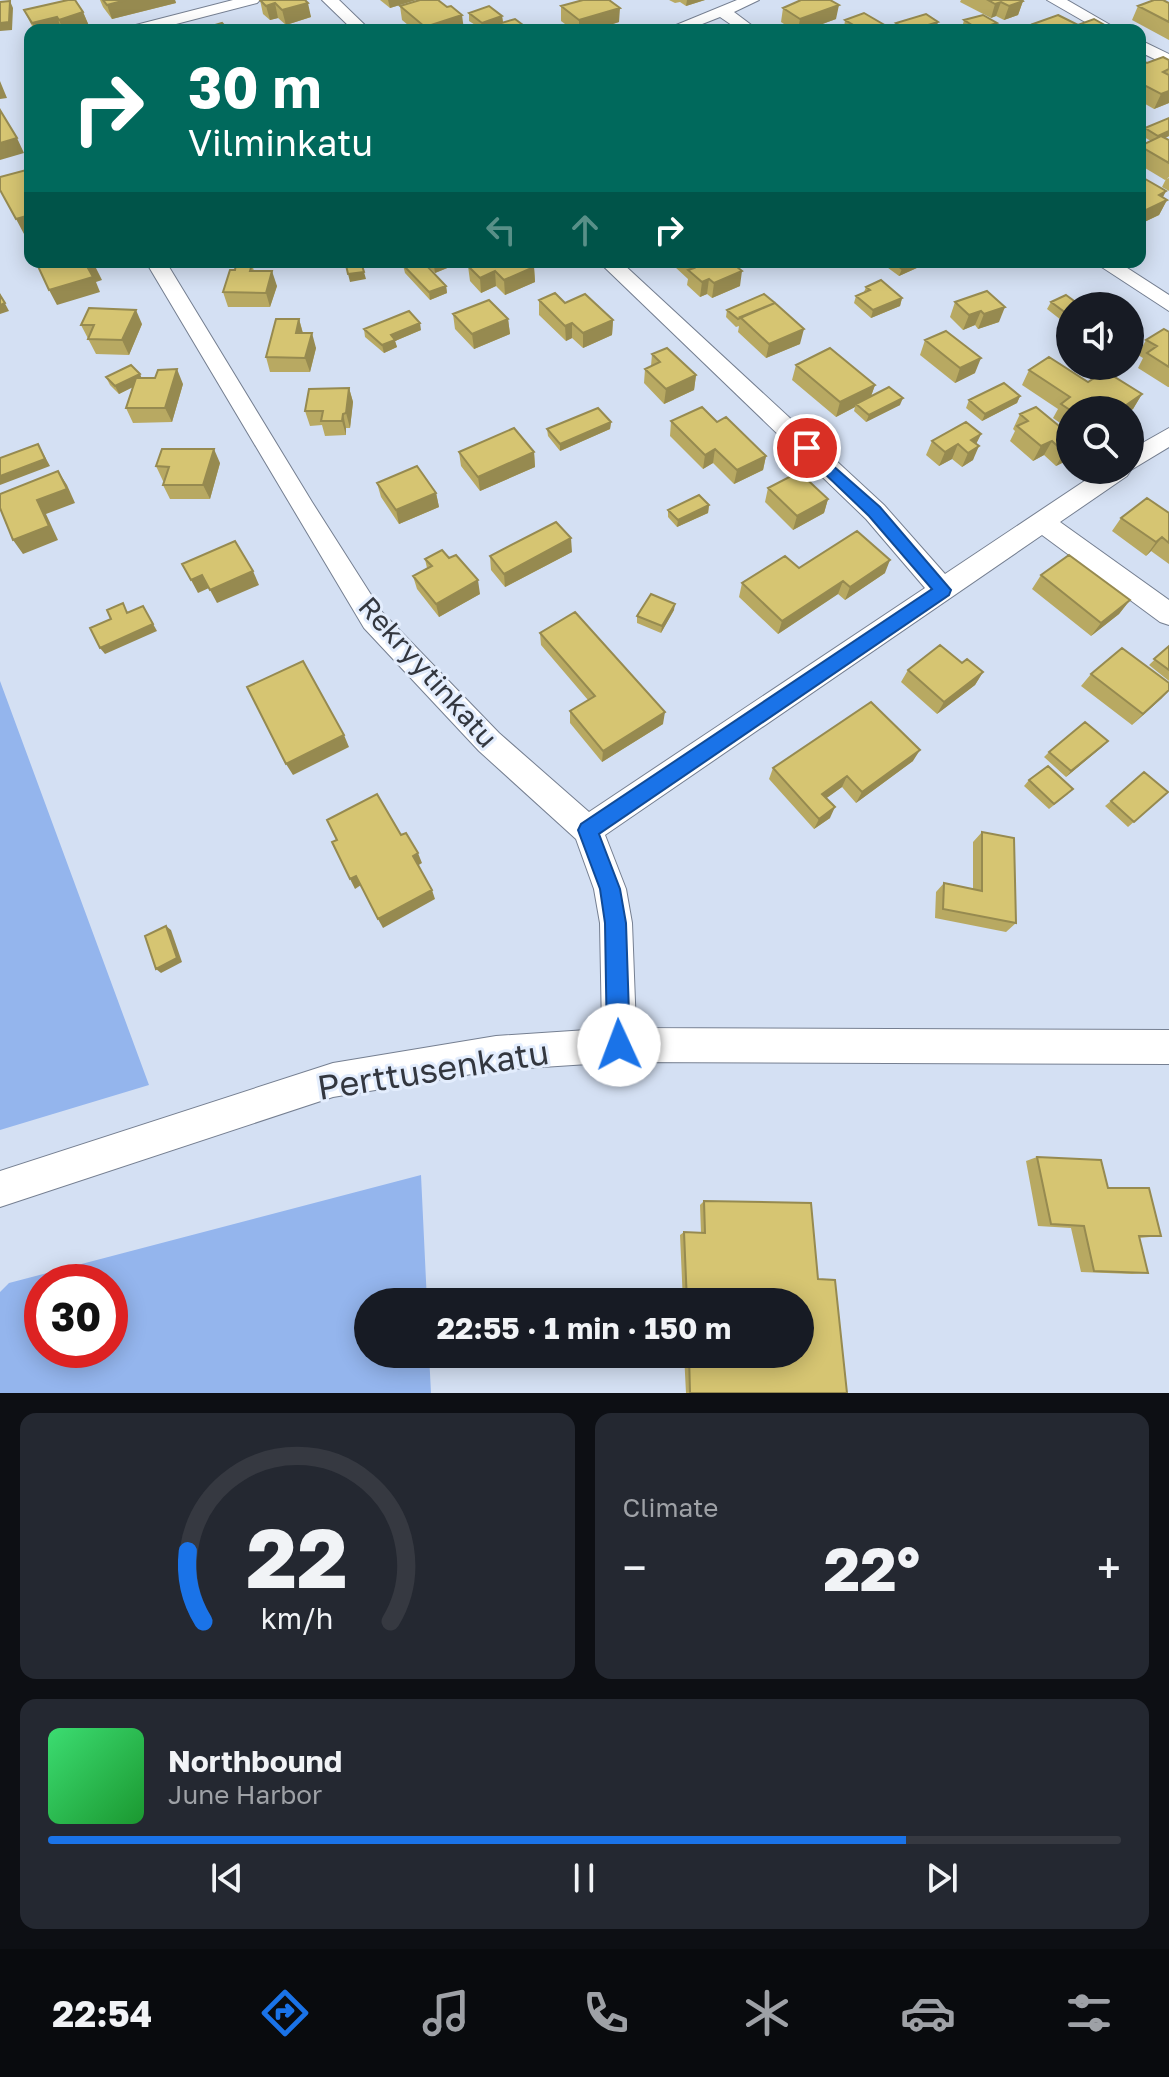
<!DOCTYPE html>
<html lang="en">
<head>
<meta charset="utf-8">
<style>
  body { margin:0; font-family:"Golos Text",sans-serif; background:#242831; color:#f1f3f6; height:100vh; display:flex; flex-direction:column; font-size:30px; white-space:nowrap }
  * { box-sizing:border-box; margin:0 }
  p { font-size:26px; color:#9ea1a6 }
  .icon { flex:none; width:44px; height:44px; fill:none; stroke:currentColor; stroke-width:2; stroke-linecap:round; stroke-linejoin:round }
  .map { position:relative; height:1393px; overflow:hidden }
  .side { display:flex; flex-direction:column; gap:20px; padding:20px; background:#0d0f14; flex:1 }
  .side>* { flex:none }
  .banner { position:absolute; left:24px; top:24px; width:1122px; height:244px; border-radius:16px; box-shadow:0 4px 20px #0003; background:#00695c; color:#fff; overflow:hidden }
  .controls { position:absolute; left:1056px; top:292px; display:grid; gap:16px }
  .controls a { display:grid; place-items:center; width:88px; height:88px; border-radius:50%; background:#171b24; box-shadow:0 4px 20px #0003; font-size:40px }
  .speed { position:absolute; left:24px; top:1264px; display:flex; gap:16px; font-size:40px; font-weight:700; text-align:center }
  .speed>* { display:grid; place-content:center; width:104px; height:104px; border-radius:50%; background:#171b24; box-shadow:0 4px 20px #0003; line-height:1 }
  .speed .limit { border:12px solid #d22; background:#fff; color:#111 }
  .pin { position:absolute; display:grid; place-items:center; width:68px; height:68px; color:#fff; margin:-34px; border:4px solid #fff; border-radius:50%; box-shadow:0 2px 8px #0007 }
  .me { position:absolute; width:88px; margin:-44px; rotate:358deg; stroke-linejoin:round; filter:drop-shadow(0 0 6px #0008) }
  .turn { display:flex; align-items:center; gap:28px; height:168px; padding:0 32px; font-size:36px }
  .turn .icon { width:104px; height:104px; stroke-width:2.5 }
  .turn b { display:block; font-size:56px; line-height:68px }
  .lanes { display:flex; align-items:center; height:76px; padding:0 32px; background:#0003; justify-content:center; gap:40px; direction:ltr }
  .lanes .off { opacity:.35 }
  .big { font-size:60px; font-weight:700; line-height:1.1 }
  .side .tile { flex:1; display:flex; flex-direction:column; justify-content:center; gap:12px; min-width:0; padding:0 28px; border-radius:16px; background:#242831 }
  .side .dial { align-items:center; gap:0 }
  .dial svg { height:208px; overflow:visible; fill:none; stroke:#363941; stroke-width:7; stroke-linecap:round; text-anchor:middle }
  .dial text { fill:#f1f3f6; stroke:none }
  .song { display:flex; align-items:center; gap:24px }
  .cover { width:96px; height:96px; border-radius:12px; background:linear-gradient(135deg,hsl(140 70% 55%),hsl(130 70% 35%)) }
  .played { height:8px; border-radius:4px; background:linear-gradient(90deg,#1a73e8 80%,#363941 80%) }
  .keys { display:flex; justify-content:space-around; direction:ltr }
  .heat { display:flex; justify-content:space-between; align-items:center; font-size:44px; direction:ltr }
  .side .tiles { flex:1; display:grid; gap:20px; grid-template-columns:1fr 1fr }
  .tile:last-child { grid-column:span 2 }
  .trip { position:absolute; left:354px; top:1288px; width:460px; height:80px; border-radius:40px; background:#171b24; box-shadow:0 4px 20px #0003; font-weight:700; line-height:80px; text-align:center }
  .dock { display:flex; height:128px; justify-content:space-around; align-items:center; background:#090b0e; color:#9ea1a6 }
  .dock .icon { width:56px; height:56px }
  .dock .current { color:#1a73e8 }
  .dock b { font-size:36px; color:#f1f3f6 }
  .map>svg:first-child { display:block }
  .green { fill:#94b5ed; fill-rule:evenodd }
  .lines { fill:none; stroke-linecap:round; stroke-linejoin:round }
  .minor-casing { stroke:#757f91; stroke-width:2 }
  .minor { fill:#fff; fill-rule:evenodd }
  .wall { fill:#b8a962 }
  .shaded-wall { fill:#968a50 }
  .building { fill:#d6c572; stroke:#968a50; stroke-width:2 }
  .route { fill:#1a73e8; stroke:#114b97; stroke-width:2 }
  .labels { text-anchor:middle; stroke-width:6; stroke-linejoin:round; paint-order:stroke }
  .street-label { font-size:28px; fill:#33373f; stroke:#e3edfd }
  .near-street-label { font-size:34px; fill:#33373f; stroke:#e3edfd }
</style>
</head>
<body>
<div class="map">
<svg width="1169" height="1393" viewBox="0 0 1169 1393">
  <rect width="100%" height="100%" fill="#d4e0f3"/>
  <path class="green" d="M0 681 149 1085 0 1130Z
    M421 1175 427 1302H368V1354H429L431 1393H0V1292L9 1283ZM42 1282H110V1350H42Z"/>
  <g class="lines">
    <g class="minor-casing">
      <path id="minor" d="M233 0H260L257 3 153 30H126L128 27Z
        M322 0H339L370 30H353Z
        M737 0H759L734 12 758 30H739L720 17 687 30H664Z
        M1047 0H1067L1119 30H1099Z
        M1140 40 1169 54V66L1140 52Z
        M146 262H166L312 502 382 612 499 733 589 812 925 588 866 519 599 262H621L884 505 945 574 1101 470H1130V450L1169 428V447L1131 470 1127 476 1060 522 1169 600V625L1160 622 1042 535 605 835 626 889 632 923 636 1028 1169 1030V1064L619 1062 496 1070 333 1097 0 1207V1171L333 1063 496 1036 602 1029 600 923 594 889 576 839 479 751 364 628Z
        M1094 262H1118L1169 295V311Z"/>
    </g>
    <use href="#minor" class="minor"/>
  </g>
  <path class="wall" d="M100 0H175L176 3 112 19 103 7Z
    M260 0H305L311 17 286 25 278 18 270 20 263 14Z
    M380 0H416L390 8Z
    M669 0H705L686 6 680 2 675 3Z
    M961 0H1022L1023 1 1018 15 1004 20 996 16 991 18 960 2Z
    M1169 3V40L1132 20 1138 6Z
    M400 6 464 30H414L402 20Z
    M561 6 619 22 594 30H573L561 21Z
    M783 8 836 19 806 30H793L781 22Z
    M24 10 83 12 89 26 77 30H34Z
    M469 13 502 16 503 22 527 28V30H488V28L483 30 469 21Z
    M845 20 887 30H848L844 28Z
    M964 20 997 23 995 30H966L962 28Z
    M896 23 936 29 895 30Z
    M1033 24 1078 25 1109 30H1031Z
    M1140 59 1147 63 1169 60V103L1154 109 1140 101Z
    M1169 118V136L1165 138 1169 140V177L1165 180 1140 165V146L1151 141 1142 136 1145 128Z
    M1140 176 1166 191 1163 197 1167 200 1159 215 1140 224Z
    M1169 178V191L1162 187 1166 179Z
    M426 262H457V264L435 273 427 265Z
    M675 262H731L740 286 712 298 707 294 700 297 687 285 688 279 675 267Z
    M880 262H921L919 267 899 276Z
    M975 262H995L983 268Z
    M252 264 254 271 277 286 270 307H228L223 292 235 270Z
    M403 265 422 267 446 286 447 293 430 300 405 273Z
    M468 266 534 267 535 282 505 295 496 286 481 293 470 281Z
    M866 287 902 298 900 306 871 318 854 303 856 296 864 292Z
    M987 291 999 322 978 329 975 325 963 330 950 317 955 302Z
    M539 300 565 303 613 320 612 335 583 348 572 338 566 341 539 315Z
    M1051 302 1070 306V327L1047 309Z
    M727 310 800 344 766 358 738 332 739 326 736 327 726 317Z
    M453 314 508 319 510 334 474 349 455 329Z
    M299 319 303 333 316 348 310 372H270L266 357Z
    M142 324 129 355 96 354 81 325Z
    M364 329 421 330 395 341 397 347 384 353 365 337Z
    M1169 332V387H1168L1138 368 1143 358 1138 355 1146 340Z
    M925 340 975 373 955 383 920 355Z
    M652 354 696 375 694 390 664 404 644 383 645 369 651 366Z
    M796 365 875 385 871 396 900 405 866 422 854 411 855 407 836 417 792 380Z
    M1029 370 1088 382 1142 394 1133 409 1130 411V410H1070V430L1053 418 1058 409 1022 385Z
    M140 374 141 378H155L183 384 172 422 133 423 126 408 133 387 119 394 110 385 106 377Z
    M349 388 353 402 350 428H346V435L325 436 322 425 310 426 305 411Z
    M1020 396 1017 403 982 421 966 408 969 400Z
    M1036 407 1070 459 1056 466 1044 455 1033 461 1010 441 1015 431 1013 429 1020 414Z
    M671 421 717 422 766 456 763 470 734 484 713 463 703 469 670 436Z
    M611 422 610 429 560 451 548 436 547 429Z
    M981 434 976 444 973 460 962 467 952 459 939 466 926 455 932 441Z
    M459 452H534L535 467 480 491 461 466Z
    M220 463 210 499H170L163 485 164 481H163L156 466Z
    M377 483 436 493 439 507 399 524 381 497Z
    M768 488 828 499 824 513 793 530 765 502Z
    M709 505 708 513 677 527 668 517V510Z
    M1169 513V564L1151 551 1146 556 1112 531 1121 518Z
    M572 552 505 587 491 570 490 556Z
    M425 559 480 594 439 617 417 589 413 576 427 568Z
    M799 568 885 573 845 600 838 594 778 634 739 597 742 583Z
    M1041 575 1130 600 1119 614 1091 636 1032 589Z
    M674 610 661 633 637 623V616Z
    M540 633 663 724 602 762 570 723V711L588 700 541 645Z
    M1169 646V681L1149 665Z
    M962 663 983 672 975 685 937 714 901 682 908 670Z
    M1091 674 1162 698 1132 725 1081 686Z
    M1102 747 1066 777 1044 757 1049 752Z
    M913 761 856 803 842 787 826 798 830 818 814 829 769 779 773 768Z
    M1029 780 1068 794 1049 809 1024 786Z
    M1168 792 1128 827 1105 806 1111 801Z
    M982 832 1016 923 1006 932 935 918 936 892 944 883 973 889V842Z
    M1037 1157 1108 1188 1161 1236 1139 1238 1148 1273 1132 1274 1081 1272 1071 1228 1038 1226 1026 1161Z
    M704 1201 818 1279 847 1393H686L684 1354H800V1302H683L680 1235 684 1232 701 1233 700 1205Z"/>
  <path class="shaded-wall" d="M126 0H175L176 3 112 19 107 5Z
    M388 0H416L390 8Z
    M687 0H705L686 6Z
    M10 1 13 8 12 30 0 31V23Z
    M1023 1 1018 15 1004 20 1009 6Z
    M1001 2 996 16 991 18 995 4Z
    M275 3 278 18 270 20 266 6Z
    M308 3 311 17 286 25 282 10Z
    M839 5 836 19 806 30H798L800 19Z
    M620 8 619 22 594 30H579V20Z
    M83 12 89 26 77 30H63L59 20Z
    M462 15 464 30H425V27Z
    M502 16 503 23 483 30 482 23Z
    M57 17 62 30H35L32 23Z
    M938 22 936 29 933 30H912Z
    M997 23 995 30H978V29Z
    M0 81 7 98 0 99Z
    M1169 91V103L1154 109 1161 94Z
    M1169 131V136L1154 143 1158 136Z
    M17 138 24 153 0 160V143Z
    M1166 191 1159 204 1167 200 1159 215 1140 224V219L1144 211 1159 195Z
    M30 215V232L24 234 16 219Z
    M253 262H264L255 266Z
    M443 262H457V264L435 273 434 266Z
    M917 262H921L919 267 899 276 902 269Z
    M985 262H995L983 268Z
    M95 266 102 280 96 282 100 292 57 305 49 290 88 268Z
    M534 267 535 282 505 295 504 280Z
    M272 271 277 286 270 307 266 293Z
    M495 271 496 286 481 293 480 278Z
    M742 271 740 286 712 298 714 283Z
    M364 272 366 279 350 282 348 274Z
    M709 279 707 294 700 297 702 282Z
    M446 286 447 293 430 300 429 292Z
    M0 294 9 311 0 314Z
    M902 298 900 306 871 318 873 310Z
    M1005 307 999 322 978 329 984 314Z
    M136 310 142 324 129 355 122 340Z
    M981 311 975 325 963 330 969 315Z
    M299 319 303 334 296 333Z
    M508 319 510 334 474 349 472 334Z
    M613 320 612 335 583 348V333Z
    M420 323 421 330 395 341 397 347 384 353 382 345 391 335Z
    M572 323V338L566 341 565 326Z
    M804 329 800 344 766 358 769 344Z
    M312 333 316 348 310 372 305 358Z
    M981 358 975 373 955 383 960 368Z
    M177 369 183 384 172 422 165 408Z
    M140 374 143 382 119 394 115 386Z
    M696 375 694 390 664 404 666 389Z
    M875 385 870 399 856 404 855 407 836 417 840 402Z
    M349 388 353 402 350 428 346 413Z
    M1142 394 1133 409 1130 411V410H1119Z
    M1020 396 1017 403 982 421 985 414Z
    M903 398 900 405 866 422 869 415Z
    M343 414 346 428V435L342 421Z
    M611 422 610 429 560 451V444Z
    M981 434 974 448 971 440Z
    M1052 441 1044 455 1033 461 1041 446Z
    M38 444 50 466 0 485V476Z
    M958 444 952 459 939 466 945 452Z
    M979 446 973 460 962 467 968 453Z
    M214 449 220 463 210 499 203 485Z
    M715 449 713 463 703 469 705 455Z
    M1070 449V459L1056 466 1064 452Z
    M534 452 535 467 480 491 478 477Z
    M766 456 763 470 734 484 737 470Z
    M58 471 67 485 75 503 46 514 58 540 23 554 13 540 37 500Z
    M436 493 439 507 399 524 396 510Z
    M828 499 824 513 793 530 797 516Z
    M709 505 708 513 677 527 678 520Z
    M1162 537 1151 551 1146 556 1156 542Z
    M571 538 572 552 505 587 504 574Z
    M890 560 885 573 845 600 850 587Z
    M253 571 259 585 217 603 210 590Z
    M202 575 209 588 198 593 191 580Z
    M478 580 480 594 439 617 436 604Z
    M843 581 838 594 778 634 782 621Z
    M1130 600 1119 614 1091 636 1101 623Z
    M675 604 674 610 661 633 662 626Z
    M143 606 157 631 105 654 100 648Z
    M983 672 975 685 937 714 944 702Z
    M1169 691 1162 698 1132 725 1143 714Z
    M665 712 663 724 602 762 603 751Z
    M344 735 349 747 293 775 286 764Z
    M1108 741 1102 747 1066 777 1071 771Z
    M920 750 913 761 856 803 862 792Z
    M847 776 842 787 817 805 822 794Z
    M835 807 830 818 814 829 819 819Z
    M418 853 422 863 417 866 413 856Z
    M356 876 361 885 355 889 350 879Z
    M432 890 435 899 383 928 378 919Z
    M166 926 171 930 182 962 161 973 156 969Z"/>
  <path class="building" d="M68 0H75L83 12 59 20 57 17 32 23 24 10Z
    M103 0H126L107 5Z
    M260 0H305L308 3 282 10 275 3 266 6Z
    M420 0H438L447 7 451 6 462 15 425 27 400 6Z
    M583 0H609L620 8 579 20 561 6Z
    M801 0H830L839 5 800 19 783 8Z
    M988 0H1022L1023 1 1009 6 1001 2 995 4Z
    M1154 0H1163L1169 3V22L1138 6Z
    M10 1 9 22 0 23V2Z
    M489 6 502 16 482 23 469 13Z
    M864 13 888 27 880 30H862L845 20Z
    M926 14 938 22 912 30H907L896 23Z
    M983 15 997 23 978 29 964 20Z
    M1058 15 1078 25 1094 19 1110 28 1104 30H1044L1033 24Z
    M515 19 527 28 520 30H492L488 27Z
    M222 23 228 30H203L202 29Z
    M172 25 177 30 154 29Z
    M1163 57 1169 60V69L1163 72 1169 75V91L1161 94 1140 83V59L1147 63Z
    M0 110 17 138 0 143Z
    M1169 118V131L1158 136 1145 128Z
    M1161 136 1169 140V163L1140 146Z
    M30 169V215L16 219 0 190V177Z
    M1140 176 1166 191 1159 195 1167 200 1144 211 1140 208Z
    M36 262H94L95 266 88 268 93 277 49 290Z
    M361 262 364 272 348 274 346 265Z
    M411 262H417L422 267 427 266 446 286 429 292 403 265Z
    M430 262H443L434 266Z
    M478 262H529L534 267 504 280 495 271 480 278 468 266Z
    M687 262H731L742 271 714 283 709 279 702 282 688 270 694 268Z
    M893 262H917L902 269Z
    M236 264H252L250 271H272L266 293 223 292 230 270H235Z
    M881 280 902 298 873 310 856 296 870 290 866 287Z
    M987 291 1005 307 984 314 981 311 969 315 955 302Z
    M555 293 565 303 585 294 613 320 583 333 572 323 565 326 539 300Z
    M764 294 775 303 738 319 727 310Z
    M0 295 5 303 0 305Z
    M1066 295 1081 306H1070V316L1051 302Z
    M489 300 508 319 472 334 453 314Z
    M775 303 804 329 769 344 740 317Z
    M89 308 136 310 122 340 88 339 94 325H81Z
    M409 311 420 323 391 335 395 340 382 345 364 329Z
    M276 319H299L296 333H312L305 358 266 357Z
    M1164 329 1169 332V367L1147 353 1157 346 1146 340Z
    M946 331 981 358 960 368 925 340Z
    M667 348 696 375 666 389 645 369 660 362 652 354Z
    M830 348 875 385 840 402 796 365Z
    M1049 357 1088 382 1105 371 1142 394 1119 410H1070L1061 404 1070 397 1029 370Z
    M131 365 140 374 115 386 106 377Z
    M177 369 165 408H126L136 378H155L158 370Z
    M1004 383 1020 396 985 414 969 400Z
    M889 387 903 398 869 415 856 404Z
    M349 388 346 413 343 414 342 421H321L323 411H305L309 389Z
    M702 407 717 422 726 417 766 456 737 470 715 449 705 455 671 421Z
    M1036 407 1070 435V449L1064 452 1052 441 1041 446 1017 426 1028 421 1020 414Z
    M598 408 611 422 560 444 547 429Z
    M966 422 981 434 971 440 979 446 968 453 958 444 945 452 932 441Z
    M514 428 534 452 478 477 459 452Z
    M38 444 45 459 0 476V458Z
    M162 449H214L203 485H163L169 467 156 466Z
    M417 466 436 493 396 510 377 483Z
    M58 471 67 489 37 500 49 526 13 540 0 508V494Z
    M799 472 828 499 797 516 768 488Z
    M699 495 709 505 678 520 668 510Z
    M1147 498 1169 513V543L1162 537 1156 542 1121 518Z
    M556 522 571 538 504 574 490 556Z
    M857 531 890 560 850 587 843 581 782 621 742 583 785 556 799 568Z
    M235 541 253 571 210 590 202 575 191 580 182 564Z
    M442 550 449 558 456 555 478 580 436 604 413 576 432 566 425 559Z
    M1069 555 1130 600 1101 623 1041 575Z
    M651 594 675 604 662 626 637 616Z
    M123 603 127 613 143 606 153 624 100 648 90 628 111 619 107 610Z
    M575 612 665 712 603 751 570 711 595 696 540 633Z
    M940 645 962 663 967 659 983 672 944 702 908 670Z
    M1169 646V670L1154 659Z
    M1122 648 1169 683V690L1143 714 1091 674Z
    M303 661 344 735 286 764 247 687Z
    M871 702 920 750 862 792 847 776 822 794 835 807 819 819 773 768Z
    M1085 722 1108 741 1071 771 1049 752Z
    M1048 766 1073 789 1054 804 1029 780Z
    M1144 772 1168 792 1134 822 1111 801Z
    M377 794 401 835 406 833 418 853 413 856 432 890 378 919 356 876 350 879 332 842 337 840 327 820Z
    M982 832 1014 838 1016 923 943 909 944 883 982 891Z
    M166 926 177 958 156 969 145 936Z
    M1037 1157 1101 1160 1108 1188H1149L1161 1236H1139L1148 1273 1094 1271 1084 1226 1051 1224Z
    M704 1201 811 1203 818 1279 835 1280 847 1393H690L689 1354H800V1302H687L684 1232 705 1233Z"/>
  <path class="route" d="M807 443 880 507 951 590 949 595 599 834 620 889 626 923 630 1045 626 1053 619 1057 611 1053 607 1045 605 923 600 889 578 830 581 824 932 589 869 516 802 452 800 448Z"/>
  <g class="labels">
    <g class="street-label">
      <text transform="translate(428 672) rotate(48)" y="10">Rekryytinkatu</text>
    </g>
    <g class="near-street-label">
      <text transform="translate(433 1070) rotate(-9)" y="12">Perttusenkatu</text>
    </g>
  </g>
</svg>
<div class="controls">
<a><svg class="icon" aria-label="sound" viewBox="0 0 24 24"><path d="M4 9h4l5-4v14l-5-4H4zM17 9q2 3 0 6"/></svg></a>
<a><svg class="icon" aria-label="search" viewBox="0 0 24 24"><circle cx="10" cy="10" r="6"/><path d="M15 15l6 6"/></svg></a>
</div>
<div class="speed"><div class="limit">30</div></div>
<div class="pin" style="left:807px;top:448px;background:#d93025"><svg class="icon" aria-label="arrive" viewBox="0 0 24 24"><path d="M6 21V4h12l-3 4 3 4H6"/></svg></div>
<svg class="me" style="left:619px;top:1045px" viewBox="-20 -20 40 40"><circle r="19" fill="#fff"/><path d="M0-13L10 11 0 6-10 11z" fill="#1a73e8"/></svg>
<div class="trip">22:55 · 1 min · 150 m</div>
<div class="banner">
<div class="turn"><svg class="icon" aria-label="right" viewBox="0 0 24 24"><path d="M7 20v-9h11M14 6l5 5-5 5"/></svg><div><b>30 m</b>Vilminkatu</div></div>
<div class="lanes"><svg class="icon off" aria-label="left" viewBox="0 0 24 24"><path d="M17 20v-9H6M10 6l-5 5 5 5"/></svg><svg class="icon off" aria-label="ahead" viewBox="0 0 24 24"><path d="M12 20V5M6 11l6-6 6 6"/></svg><svg class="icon" aria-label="right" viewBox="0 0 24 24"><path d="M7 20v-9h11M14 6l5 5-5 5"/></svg></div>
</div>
</div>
<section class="side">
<div class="tiles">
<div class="tile dial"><svg viewBox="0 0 100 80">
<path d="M14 69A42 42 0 1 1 86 69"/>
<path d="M14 69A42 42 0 0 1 8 42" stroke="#1a73e8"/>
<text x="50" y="56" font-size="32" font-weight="700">22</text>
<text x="50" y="72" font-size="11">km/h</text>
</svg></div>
<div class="tile"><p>Climate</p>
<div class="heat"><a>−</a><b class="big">22°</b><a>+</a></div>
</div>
<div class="tile">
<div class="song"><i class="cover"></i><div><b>Northbound</b><p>June Harbor</p></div></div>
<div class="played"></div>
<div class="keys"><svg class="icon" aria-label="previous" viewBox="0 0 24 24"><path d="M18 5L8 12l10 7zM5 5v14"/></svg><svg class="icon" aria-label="pause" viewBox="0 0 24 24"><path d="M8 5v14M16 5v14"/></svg><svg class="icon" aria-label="next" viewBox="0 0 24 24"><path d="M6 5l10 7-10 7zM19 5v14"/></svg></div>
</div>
</div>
</section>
<nav class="dock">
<b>22:54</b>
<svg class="icon current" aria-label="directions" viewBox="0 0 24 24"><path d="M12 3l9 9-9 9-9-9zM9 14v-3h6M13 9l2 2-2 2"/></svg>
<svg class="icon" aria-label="music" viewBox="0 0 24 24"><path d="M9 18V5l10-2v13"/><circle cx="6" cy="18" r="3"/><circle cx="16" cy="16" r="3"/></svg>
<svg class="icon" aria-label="phone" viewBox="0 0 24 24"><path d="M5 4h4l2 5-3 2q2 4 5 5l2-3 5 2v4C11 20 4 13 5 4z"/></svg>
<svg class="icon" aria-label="climate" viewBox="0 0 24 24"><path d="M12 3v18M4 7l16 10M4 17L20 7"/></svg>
<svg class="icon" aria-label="car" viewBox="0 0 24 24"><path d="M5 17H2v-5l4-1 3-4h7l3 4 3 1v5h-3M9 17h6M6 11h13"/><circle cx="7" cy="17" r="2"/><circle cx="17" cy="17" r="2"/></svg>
<svg class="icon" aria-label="filters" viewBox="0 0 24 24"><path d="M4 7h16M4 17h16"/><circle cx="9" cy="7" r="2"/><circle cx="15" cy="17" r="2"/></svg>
</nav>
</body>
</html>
